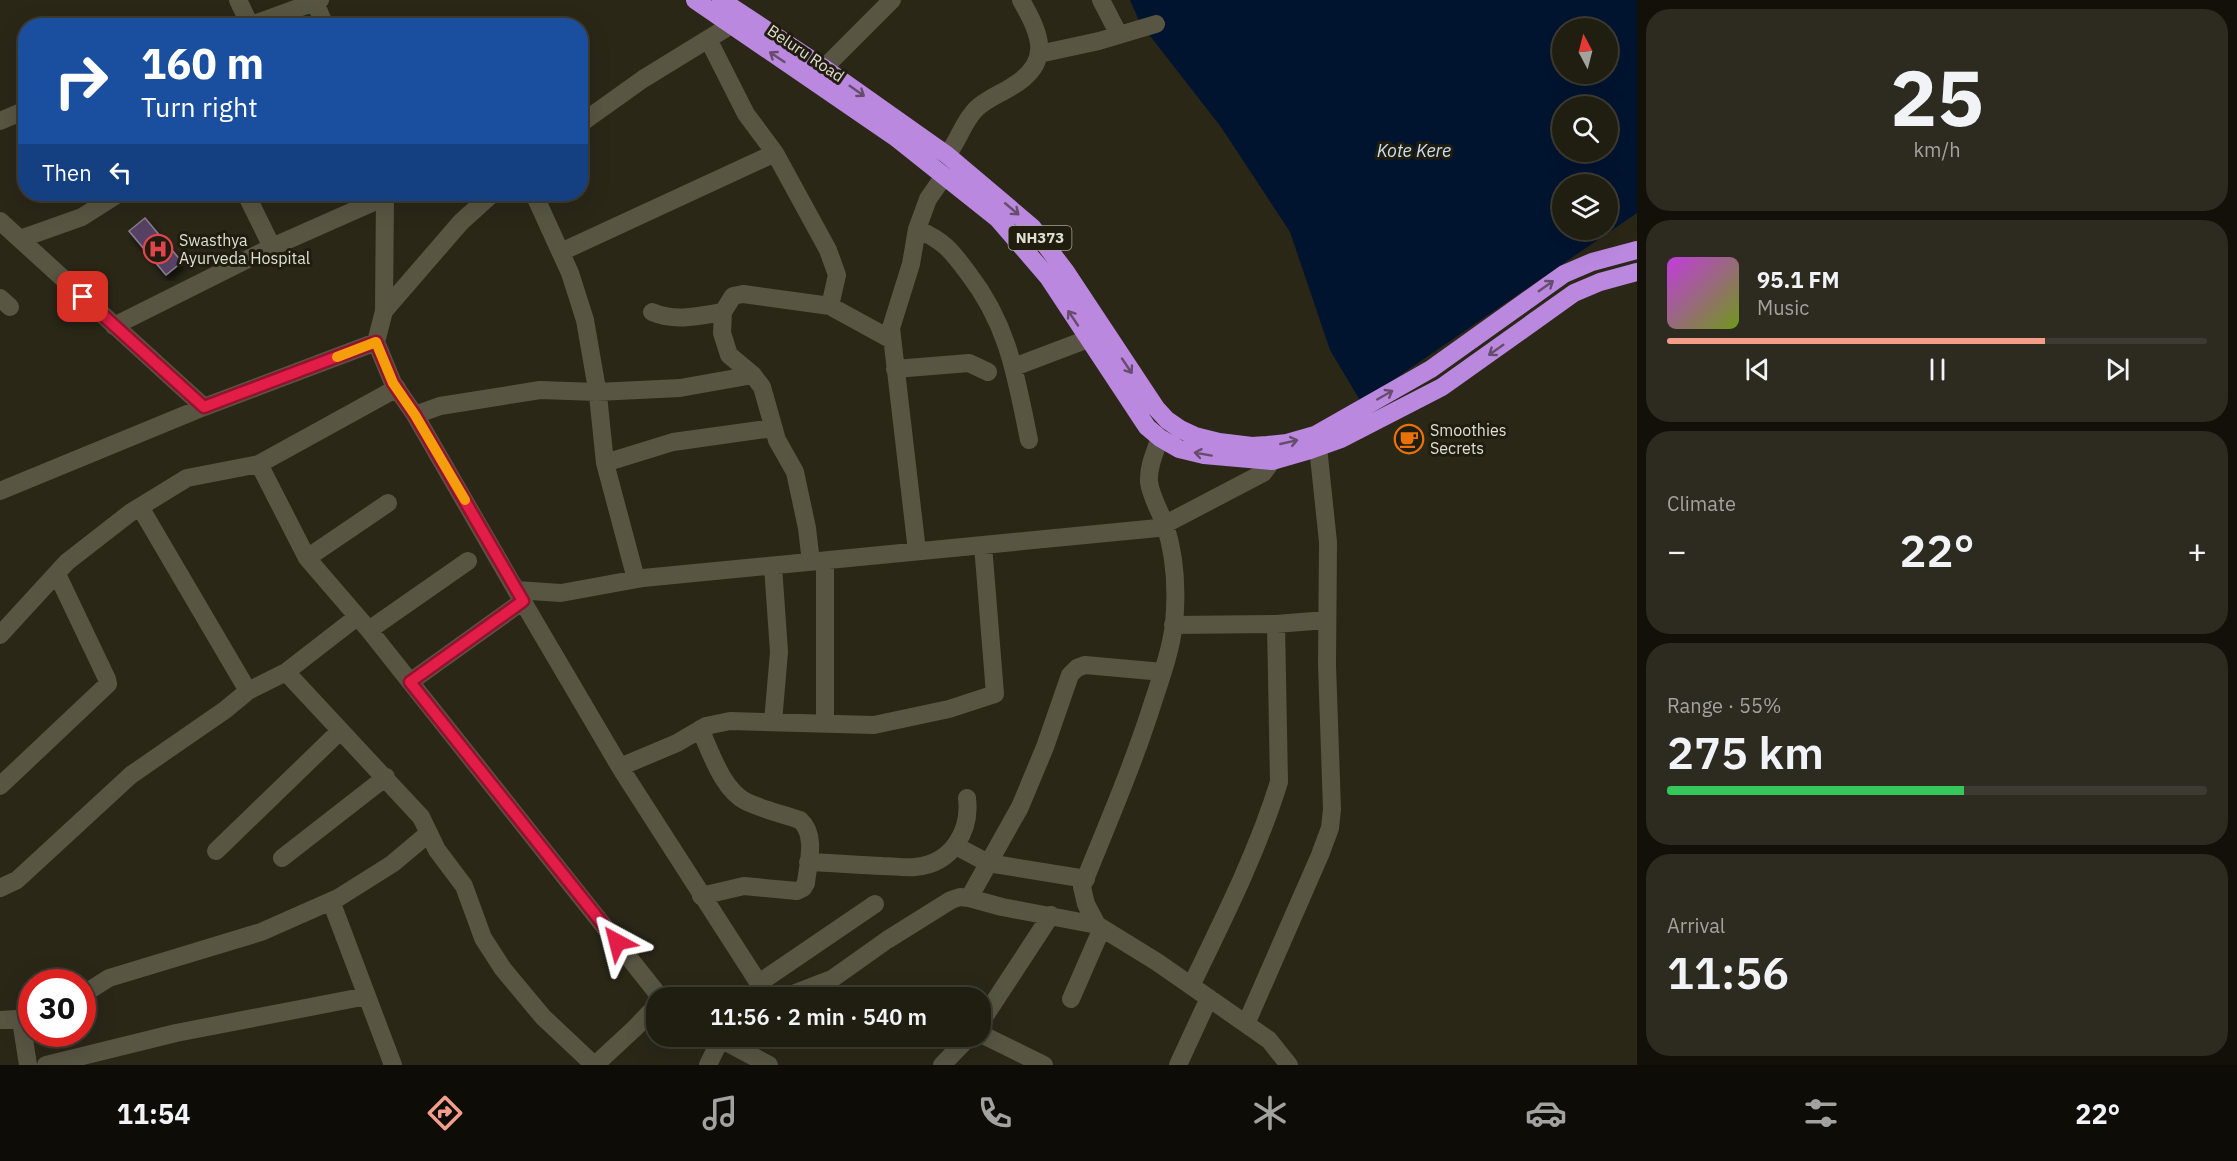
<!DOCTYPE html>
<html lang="en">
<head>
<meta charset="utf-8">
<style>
  body { margin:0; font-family:"IBM Plex Sans",sans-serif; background:#2d2a1f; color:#f1f3f6; height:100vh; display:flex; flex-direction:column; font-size:22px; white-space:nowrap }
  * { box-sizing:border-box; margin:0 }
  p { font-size:20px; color:#a2a29f }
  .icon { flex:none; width:33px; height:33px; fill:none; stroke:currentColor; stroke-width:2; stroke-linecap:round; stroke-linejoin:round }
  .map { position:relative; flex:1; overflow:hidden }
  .panel { display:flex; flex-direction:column; gap:9px; padding:9px; background:#121009; width:600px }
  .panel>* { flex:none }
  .banner { position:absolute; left:18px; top:18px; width:570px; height:183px; border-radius:24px; box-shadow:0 6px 24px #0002,0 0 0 2px #3d3b31; background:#1a4fa0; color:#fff; overflow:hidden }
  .needle { width:39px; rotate:353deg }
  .tools { position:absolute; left:1552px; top:18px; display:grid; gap:12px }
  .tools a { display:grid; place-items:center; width:66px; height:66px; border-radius:50%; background:#201d11; box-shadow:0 6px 24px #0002,0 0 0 2px #3d3b31; font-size:30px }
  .speed { position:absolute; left:18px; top:969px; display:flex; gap:12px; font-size:30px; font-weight:700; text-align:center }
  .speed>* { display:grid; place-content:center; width:78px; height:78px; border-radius:50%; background:#201d11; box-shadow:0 6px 24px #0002,0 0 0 2px #3d3b31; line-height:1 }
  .speed .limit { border:9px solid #d22; background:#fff; color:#111 }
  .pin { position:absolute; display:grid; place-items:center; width:51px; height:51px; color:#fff; margin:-26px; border-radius:12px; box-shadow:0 3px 9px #0006 }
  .me { position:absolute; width:66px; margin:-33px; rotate:322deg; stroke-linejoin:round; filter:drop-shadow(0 0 4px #0008) }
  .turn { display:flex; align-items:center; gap:21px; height:126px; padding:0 24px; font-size:27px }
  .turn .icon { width:78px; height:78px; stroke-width:2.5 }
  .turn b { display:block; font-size:42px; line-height:51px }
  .then { display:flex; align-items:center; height:57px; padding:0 24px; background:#0003; gap:12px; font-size:22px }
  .big { font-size:45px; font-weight:600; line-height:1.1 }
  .panel .widget { flex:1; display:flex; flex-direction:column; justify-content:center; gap:9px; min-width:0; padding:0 21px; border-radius:24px; background:#2d2a1f }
  .panel .dial { align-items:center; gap:0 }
  .dial b { font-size:78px; line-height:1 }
  .song { display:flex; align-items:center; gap:18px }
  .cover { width:72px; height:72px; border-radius:9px; background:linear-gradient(135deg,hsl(290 70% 55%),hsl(80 70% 35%)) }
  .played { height:6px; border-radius:3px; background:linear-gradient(90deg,#f49e8a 70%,#3d3b31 70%) }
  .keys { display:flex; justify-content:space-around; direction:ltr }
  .heat { display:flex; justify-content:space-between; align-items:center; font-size:33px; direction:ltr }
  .charge { height:9px; border-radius:4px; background:linear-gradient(90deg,#34c759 55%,#3d3b31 0) }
  .trip { position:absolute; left:646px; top:987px; width:345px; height:60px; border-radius:24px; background:#201d11; box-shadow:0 6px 24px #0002,0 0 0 2px #3d3b31; font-weight:600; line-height:60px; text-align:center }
  .tabs { display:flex; height:96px; justify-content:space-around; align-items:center; background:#0d0c07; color:#a2a29f }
  .tabs .icon { width:42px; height:42px }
  .tabs .selected { color:#f49e8a }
  .tabs b { font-size:27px; color:#f1f3f6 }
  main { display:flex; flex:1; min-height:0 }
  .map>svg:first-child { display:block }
  .water { fill:#001430; fill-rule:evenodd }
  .building { fill:#564063; stroke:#887d8e; stroke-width:1.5; filter:url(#shadow) }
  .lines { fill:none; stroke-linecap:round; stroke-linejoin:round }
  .minor { stroke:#585543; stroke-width:18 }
  .highway { stroke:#bb88e0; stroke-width:18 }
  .oneway { stroke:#664d6c }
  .route-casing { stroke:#92132f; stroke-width:15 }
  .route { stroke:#e11d48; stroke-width:10 }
  .slow { stroke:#f59e0b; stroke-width:10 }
  .labels { text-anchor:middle; stroke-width:6; stroke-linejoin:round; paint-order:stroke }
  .shield { fill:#201d0e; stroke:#a6a499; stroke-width:1.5 }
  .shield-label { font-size:15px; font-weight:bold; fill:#e0ded4 }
  .street-label { font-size:16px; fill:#e0ded4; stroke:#201d0e }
  .poi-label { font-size:16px; fill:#e0ded4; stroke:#201d0e; text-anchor:start }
  .water-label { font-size:18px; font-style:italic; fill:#cbdff5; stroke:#201d0e }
</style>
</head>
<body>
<main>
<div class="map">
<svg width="1637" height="1065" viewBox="0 0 1637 1065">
  <defs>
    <filter id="shadow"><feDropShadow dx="3.5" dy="6" stdDeviation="3" flood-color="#0009"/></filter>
  </defs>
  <rect width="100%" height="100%" fill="#2a2717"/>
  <path class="water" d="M1130 0H1637V213L1361 402 1330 350 1290 232 1221 127 1140 23ZM1563 28H1608V74H1563ZM1563 106H1608V152H1563ZM1563 184H1608V230H1563Z"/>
  <path class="building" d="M145 218 182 262 166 275 129 231Z"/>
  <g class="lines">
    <path class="minor" d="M238 0 250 25
      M1101 0 1119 35
      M315 2 325 26
      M249 26 320 0
      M708 39 746 114 775 153 828 250 837 275 830 306
      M1039 54 1099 41 1156 24
      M824 68 892 0
      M0 121 26 110
      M580 124 643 79 731 25
      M947 155C959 140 963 122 976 109 986 99 1000 94 1011 87 1054 62 1040 34 1021 0
      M246 194 272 247
      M385 194 384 311 376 342 393 383 415 415 516 590 561 593 643 578 1158 528 1263 473 1272 461
      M534 194 570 273 585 320 598 395 605 463 636 579
      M0 221 204 407
      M917 229C944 241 951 250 968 273 1009 326 1016 377 1029 440
      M20 239 82 217 118 194
      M561 252 775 153
      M0 298 10 307
      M384 311 461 222 492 194
      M652 312C675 322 699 316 723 312
      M114 326 272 247 385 197
      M1014 367 1088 339
      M895 369 969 363 988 372
      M415 415 440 406 540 390 597 392 680 388 753 375
      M605 463 673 442 773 428
      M259 464 307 558 369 630 661 998
      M0 491 204 407 376 342
      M140 507 248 691
      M917 551 891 328 911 264 917 229 928 199 944 176
      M307 558 388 503
      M811 562 807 528 795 472 777 440 762 387 753 375 729 355 722 333 723 312 733 296 743 294 830 306 892 340
      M516 590 623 772 765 993 788 996 832 979 887 940 951 900 960 897 969 898 1002 907 1097 925 1157 962 1269 1040 1289 1065
      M1173 625 1276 624 1326 620
      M369 630 468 561
      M0 635 67 562 130 513 187 478 259 464 397 388
      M286 672 421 817 437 850 464 886 483 938 503 969 543 1017 594 1065
      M410 682 523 601
      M773 722 779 652 773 566
      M825 724V561
      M700 729C711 752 722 790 747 802 764 810 783 814 800 820 817 835 808 863 806 883L803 888 797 891 744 886 701 896
      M620 767 677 743 706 726 730 721 874 725 949 709 995 694 983 545
      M0 786 108 684 107 679 57 574
      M956 846 988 863 1086 879
      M216 851 340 731
      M282 858 386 777
      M808 862C833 863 858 865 883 866 893 866 905 868 915 867 952 864 971 831 967 798
      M0 888 17 880 131 775 225 710 248 691 286 672 357 617
      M969 898 1020 807 1045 747 1070 675 1077 668 1085 665 1163 672
      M331 901 393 1065
      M1097 925 1086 904 1082 887C1107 825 1134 763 1154 699 1162 675 1171 649 1174 624 1177 592 1175 555 1165 525 1160 511 1151 497 1149 482 1148 467 1155 452 1160 438
      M759 983 875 904
      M1191 986C1223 920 1257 853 1279 782L1276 624
      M82 995 109 978 261 932 338 898 392 864 429 833
      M1071 999 1102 928
      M0 1020 32 1018
      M21 1020 28 1065
      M981 1022 1051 915
      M1246 1024 1320 855 1330 828 1332 809 1327 665 1328 542 1318 447
      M981 1034 1044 1065
      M715 1036 769 1065
      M46 1065 176 1033 367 996
      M595 1065 635 1028 657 1005
      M708 1065 722 1036
      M942 1065 970 1036
      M1178 1065 1209 998"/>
    <path class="highway" d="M695 0 895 137 998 219 1048 277 1147 427 1160 438 1179 449 1204 455 1272 461 1310 450 1341 439 1442 387 1574 293 1600 282 1637 272
      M721 0 824 68 947 155 1032 227 1066 272 1156 408 1167 420 1180 429 1195 436 1219 442 1252 446 1267 445 1287 443 1315 435 1431 369 1564 274 1592 262 1637 250"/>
  </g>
  <defs><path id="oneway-shaft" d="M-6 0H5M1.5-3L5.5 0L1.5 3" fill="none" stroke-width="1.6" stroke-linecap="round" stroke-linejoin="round" transform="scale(1.5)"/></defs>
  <g class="oneway">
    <use href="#oneway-shaft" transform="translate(777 57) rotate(-146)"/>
    <use href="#oneway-shaft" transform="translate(857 91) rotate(35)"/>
    <use href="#oneway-shaft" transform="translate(1012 209) rotate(40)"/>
    <use href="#oneway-shaft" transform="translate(1546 286) rotate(-35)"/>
    <use href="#oneway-shaft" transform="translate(1073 318) rotate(-124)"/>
    <use href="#oneway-shaft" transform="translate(1496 350) rotate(145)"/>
    <use href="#oneway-shaft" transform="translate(1127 366) rotate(56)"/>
    <use href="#oneway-shaft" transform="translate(1385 395) rotate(-30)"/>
    <use href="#oneway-shaft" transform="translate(1289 442) rotate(-13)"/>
    <use href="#oneway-shaft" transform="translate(1203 454) rotate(-170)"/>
  </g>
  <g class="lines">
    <g class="route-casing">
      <path id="route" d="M83 297 204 407 376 342 393 383 415 415 523 601 410 682 617 942"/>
    </g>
    <use href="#route" class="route"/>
    <path class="slow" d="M337 357 376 342 393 383 415 415 465 500"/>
  </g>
  <defs>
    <g id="hospital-ring" transform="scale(1.5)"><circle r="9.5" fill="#201d0e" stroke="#e0444e" stroke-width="1.5"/><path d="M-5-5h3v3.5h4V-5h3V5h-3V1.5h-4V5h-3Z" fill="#e0444e"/></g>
    <g id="cafe-ring" transform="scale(1.5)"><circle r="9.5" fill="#201d0e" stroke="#e8710a" stroke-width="1.5"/><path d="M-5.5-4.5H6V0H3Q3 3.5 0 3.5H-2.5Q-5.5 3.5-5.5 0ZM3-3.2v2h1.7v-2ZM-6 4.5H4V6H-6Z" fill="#e8710a"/></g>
  </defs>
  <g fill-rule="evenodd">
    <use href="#hospital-ring" x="158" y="249"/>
    <use href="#cafe-ring" x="1409" y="439"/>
  </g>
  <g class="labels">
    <rect class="shield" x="1008.5" y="226" width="63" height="24" rx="4.5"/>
    <g class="shield-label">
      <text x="1040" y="243">NH373</text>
    </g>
    <g class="street-label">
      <text transform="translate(806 53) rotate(34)" y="6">Beluru Road</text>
    </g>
    <g class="poi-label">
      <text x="179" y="246">Swasthya<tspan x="179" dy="18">Ayurveda Hospital</tspan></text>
      <text x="1430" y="436">Smoothies<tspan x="1430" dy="18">Secrets</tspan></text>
    </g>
    <g class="water-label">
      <text x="1414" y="157">Kote Kere</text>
    </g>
  </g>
</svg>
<div class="tools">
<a><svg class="needle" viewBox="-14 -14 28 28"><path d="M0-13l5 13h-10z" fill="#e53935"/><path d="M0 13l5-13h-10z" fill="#a2a29f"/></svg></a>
<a><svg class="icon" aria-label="search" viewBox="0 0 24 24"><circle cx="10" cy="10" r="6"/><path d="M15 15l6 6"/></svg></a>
<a><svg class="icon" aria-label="layers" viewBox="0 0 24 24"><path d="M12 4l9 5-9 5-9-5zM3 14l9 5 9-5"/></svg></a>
</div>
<div class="speed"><div class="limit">30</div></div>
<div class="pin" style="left:83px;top:297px;background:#d93025"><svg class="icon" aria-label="arrive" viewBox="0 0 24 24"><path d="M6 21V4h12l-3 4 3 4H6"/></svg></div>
<svg class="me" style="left:617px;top:942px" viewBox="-20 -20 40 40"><path d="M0-17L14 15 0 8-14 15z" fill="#e11d48" stroke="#fff" stroke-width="4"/></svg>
<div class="trip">11:56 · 2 min · 540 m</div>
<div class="banner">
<div class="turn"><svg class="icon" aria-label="right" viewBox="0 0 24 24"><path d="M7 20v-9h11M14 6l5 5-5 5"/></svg><div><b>160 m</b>Turn right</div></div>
<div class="then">Then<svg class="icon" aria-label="left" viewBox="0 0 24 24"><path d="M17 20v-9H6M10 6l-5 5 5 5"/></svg></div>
</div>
</div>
<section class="panel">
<div class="widget dial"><b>25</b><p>km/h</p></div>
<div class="widget">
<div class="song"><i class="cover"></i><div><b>95.1 FM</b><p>Music</p></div></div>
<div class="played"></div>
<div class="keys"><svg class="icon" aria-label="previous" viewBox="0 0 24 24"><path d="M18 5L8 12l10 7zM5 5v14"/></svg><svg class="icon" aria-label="pause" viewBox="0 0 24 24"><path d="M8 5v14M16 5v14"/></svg><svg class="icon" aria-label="next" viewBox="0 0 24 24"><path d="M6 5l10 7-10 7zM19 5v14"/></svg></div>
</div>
<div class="widget"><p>Climate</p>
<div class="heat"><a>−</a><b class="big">22°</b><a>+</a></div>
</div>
<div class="widget"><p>Range · 55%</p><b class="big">275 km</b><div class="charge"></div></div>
<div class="widget"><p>Arrival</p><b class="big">11:56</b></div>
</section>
</main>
<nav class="tabs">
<b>11:54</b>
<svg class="icon selected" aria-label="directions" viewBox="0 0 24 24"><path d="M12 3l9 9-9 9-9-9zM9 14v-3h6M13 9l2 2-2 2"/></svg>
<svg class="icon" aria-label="music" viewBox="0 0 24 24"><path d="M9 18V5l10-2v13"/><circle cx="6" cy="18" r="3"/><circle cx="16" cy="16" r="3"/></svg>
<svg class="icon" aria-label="phone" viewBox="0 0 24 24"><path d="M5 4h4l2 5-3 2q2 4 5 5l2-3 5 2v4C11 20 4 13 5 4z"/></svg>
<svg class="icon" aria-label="climate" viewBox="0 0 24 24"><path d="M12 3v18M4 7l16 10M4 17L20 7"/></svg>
<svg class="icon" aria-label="car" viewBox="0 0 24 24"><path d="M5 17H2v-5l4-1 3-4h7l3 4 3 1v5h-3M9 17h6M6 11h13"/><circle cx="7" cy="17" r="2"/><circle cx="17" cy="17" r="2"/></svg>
<svg class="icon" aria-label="filters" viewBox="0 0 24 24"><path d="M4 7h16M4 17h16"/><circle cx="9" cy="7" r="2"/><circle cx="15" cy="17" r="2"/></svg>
<b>22°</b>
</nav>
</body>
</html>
